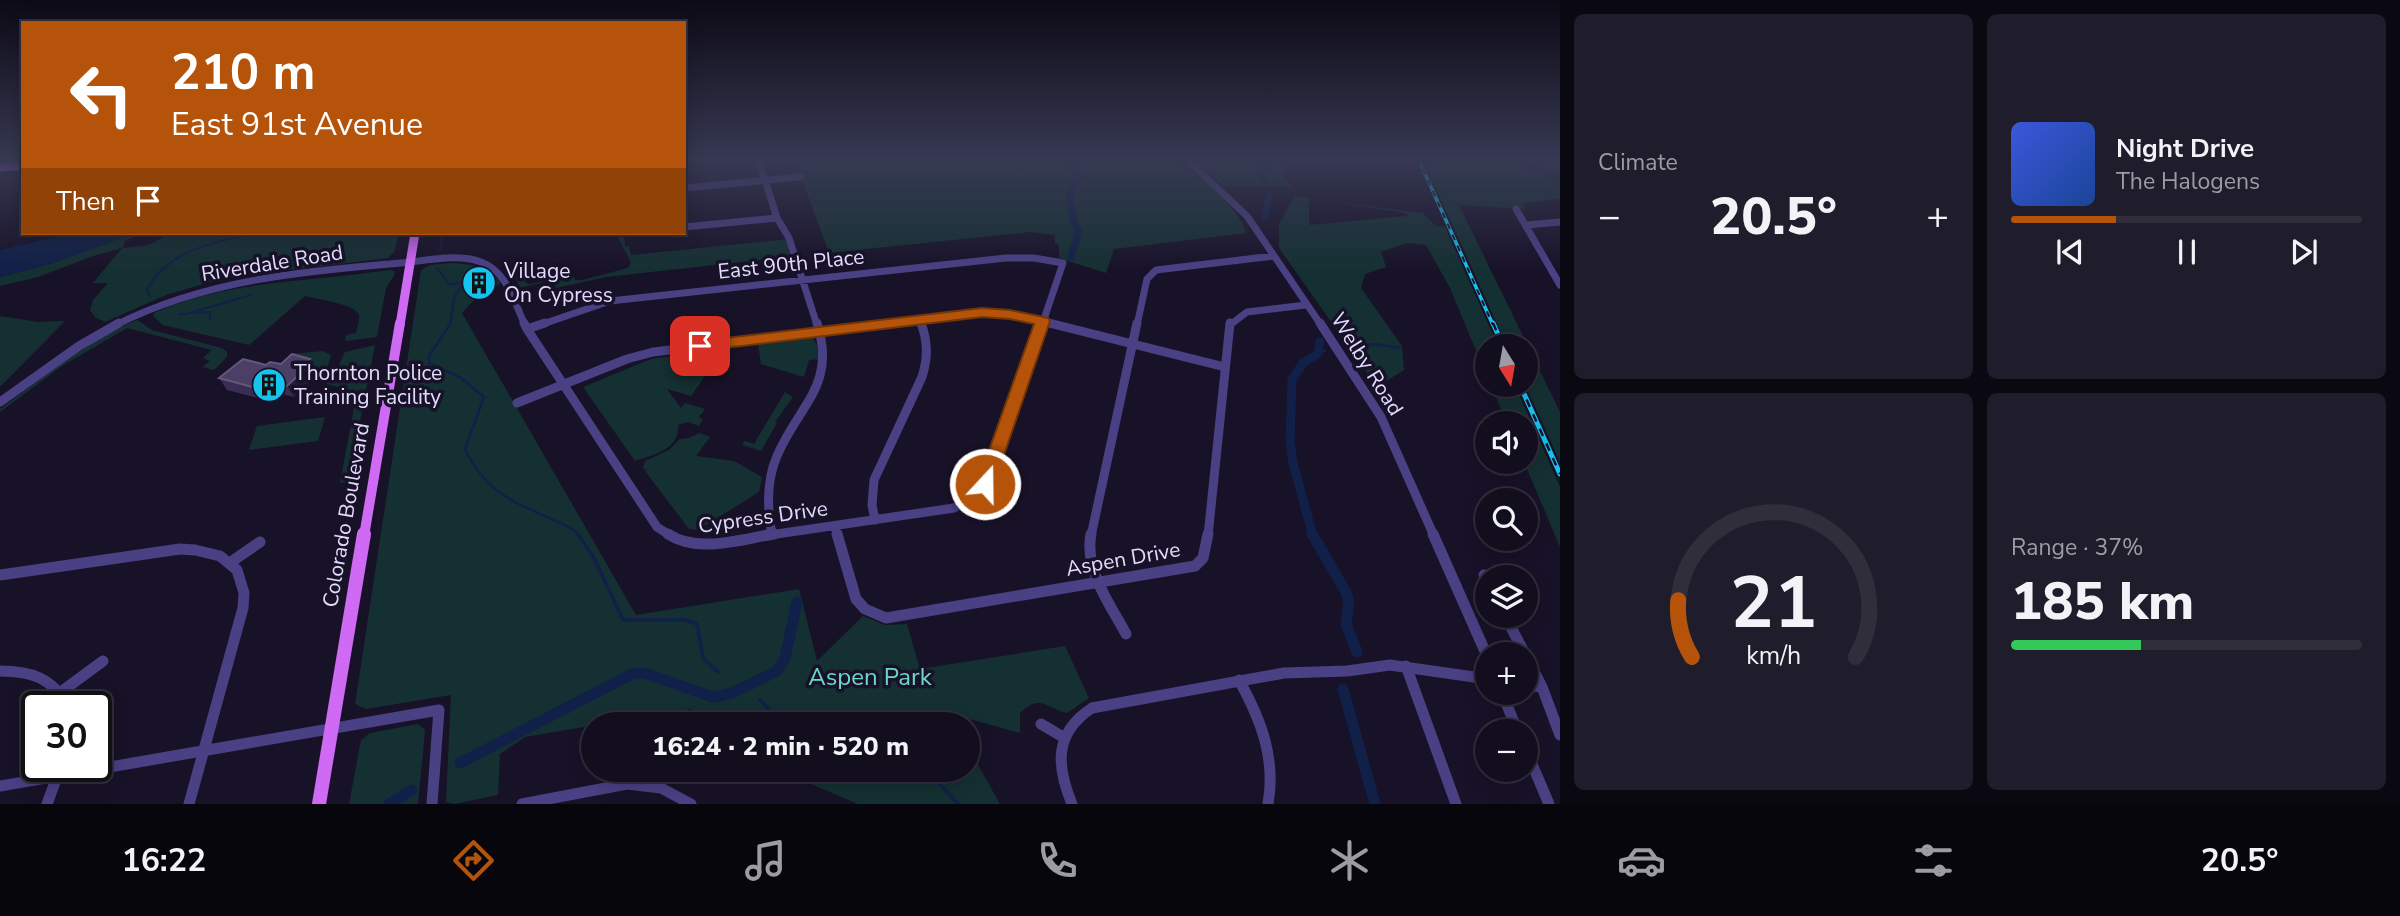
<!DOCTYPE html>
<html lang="en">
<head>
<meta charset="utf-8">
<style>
  body { margin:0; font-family:"Nunito Sans",sans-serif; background:#1f1c2b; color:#f1f3f6; height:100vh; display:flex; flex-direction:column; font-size:26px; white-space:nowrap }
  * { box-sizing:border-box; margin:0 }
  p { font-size:23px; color:#9c9ca4 }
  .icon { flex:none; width:38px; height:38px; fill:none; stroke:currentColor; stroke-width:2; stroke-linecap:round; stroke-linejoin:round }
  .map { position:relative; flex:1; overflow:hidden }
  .drawer { display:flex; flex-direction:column; gap:14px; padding:14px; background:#0a0810; width:840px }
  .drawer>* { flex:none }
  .top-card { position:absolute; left:21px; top:21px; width:665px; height:214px; border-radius:0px; box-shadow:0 4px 18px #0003,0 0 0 2px #312e3c; background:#b45309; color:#fff; overflow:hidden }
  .needle { width:46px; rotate:169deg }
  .tools { position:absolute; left:1475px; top:334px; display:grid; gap:14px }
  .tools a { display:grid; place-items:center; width:63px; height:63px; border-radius:50%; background:#120e1e; box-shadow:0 4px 18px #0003,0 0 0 2px #312e3c; font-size:35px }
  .speed { position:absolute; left:21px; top:691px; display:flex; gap:14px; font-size:35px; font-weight:700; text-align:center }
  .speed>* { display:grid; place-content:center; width:91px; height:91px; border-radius:50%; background:#120e1e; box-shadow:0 4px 18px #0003,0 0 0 2px #312e3c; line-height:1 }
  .speed .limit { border:4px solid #111; border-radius:10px; background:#fff; color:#111 }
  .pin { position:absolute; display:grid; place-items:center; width:60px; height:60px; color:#fff; margin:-30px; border-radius:14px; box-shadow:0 4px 10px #0006 }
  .me { position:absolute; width:77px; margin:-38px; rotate:21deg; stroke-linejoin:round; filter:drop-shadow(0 0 5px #0008) }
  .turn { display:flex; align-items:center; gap:24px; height:147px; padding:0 35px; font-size:32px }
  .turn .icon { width:91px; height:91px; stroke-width:2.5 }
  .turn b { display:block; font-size:49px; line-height:60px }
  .then { display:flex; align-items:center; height:66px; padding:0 35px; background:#0003; gap:14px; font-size:26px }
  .big { font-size:52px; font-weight:800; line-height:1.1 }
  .drawer .card { flex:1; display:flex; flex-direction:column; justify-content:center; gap:10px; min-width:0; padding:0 24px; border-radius:10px; background:#1f1c2b }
  .drawer .dial { align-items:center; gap:0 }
  .dial svg { height:182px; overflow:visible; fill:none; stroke:#312e3c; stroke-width:7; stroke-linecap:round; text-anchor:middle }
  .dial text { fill:#f1f3f6; stroke:none }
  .song { display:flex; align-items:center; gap:21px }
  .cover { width:84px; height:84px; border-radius:10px; background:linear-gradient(135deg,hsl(230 70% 55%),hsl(220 70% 35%)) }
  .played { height:7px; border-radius:4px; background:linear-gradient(90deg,#b45309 30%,#312e3c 30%) }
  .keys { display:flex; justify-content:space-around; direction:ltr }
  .heat { display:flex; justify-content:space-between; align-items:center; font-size:38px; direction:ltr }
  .charge { height:10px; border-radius:5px; background:linear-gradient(90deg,#34c759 37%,#312e3c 0) }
  .drawer .tiles { flex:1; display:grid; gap:14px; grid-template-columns:repeat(2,1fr) }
  .trip { position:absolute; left:581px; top:712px; width:399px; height:70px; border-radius:35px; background:#120e1e; box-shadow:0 4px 18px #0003,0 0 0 2px #312e3c; font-weight:800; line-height:70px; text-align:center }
  .menu { display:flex; height:112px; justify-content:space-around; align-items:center; background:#07060c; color:#9c9ca4 }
  .menu .icon { width:49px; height:49px }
  .menu .active { color:#b45309 }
  .menu b { font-size:32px; color:#f1f3f6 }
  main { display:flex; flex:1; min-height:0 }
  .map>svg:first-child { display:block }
  .green { fill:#153032 }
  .water { fill:#112048 }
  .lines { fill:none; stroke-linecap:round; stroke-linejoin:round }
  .stream-far2 { stroke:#112048; stroke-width:2 }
  .stream-far1 { stroke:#112048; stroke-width:2.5 }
  .stream { stroke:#112048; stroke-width:3.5 }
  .canal-far2 { stroke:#112048; stroke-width:7 }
  .canal-far1 { stroke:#112048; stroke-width:9 }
  .canal { stroke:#112048; stroke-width:11 }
  .minor-far2 { stroke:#4a4084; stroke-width:7 }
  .minor-far1 { stroke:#4a4084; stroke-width:9 }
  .minor { stroke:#4a4084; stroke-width:11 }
  .major-far2 { stroke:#cf6af5; stroke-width:9 }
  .major-far1 { stroke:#cf6af5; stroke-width:10 }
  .major { stroke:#cf6af5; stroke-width:14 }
  .rail-far1-casing { stroke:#15c3ef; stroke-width:3.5 }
  .rail-casing { stroke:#15c3ef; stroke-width:5 }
  .rail-far1 { stroke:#181228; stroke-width:2; stroke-dasharray:6; stroke-linecap:butt }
  .rail { stroke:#181228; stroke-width:2.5; stroke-dasharray:8; stroke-linecap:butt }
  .wall { fill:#392c55 }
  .shaded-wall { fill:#241a3b }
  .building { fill:#4b3f67; stroke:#63577e; stroke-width:2 }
  .route { fill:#b45309; stroke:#753606; stroke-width:2 }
  .labels { text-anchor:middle; stroke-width:7; stroke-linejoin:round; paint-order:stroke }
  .street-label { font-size:21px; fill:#e3dbfd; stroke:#181228 }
  .poi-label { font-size:21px; fill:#e3dbfd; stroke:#181228; text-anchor:start }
  .near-park-label { font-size:24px; fill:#6bd9c9; stroke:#181228 }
</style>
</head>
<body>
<main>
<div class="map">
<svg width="1560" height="804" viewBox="0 0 1560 804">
  <rect width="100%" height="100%" fill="#181228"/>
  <path class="green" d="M794 158H1173C1195 173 1240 207 1246 233L1114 249 1106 273 1059 258V244L1055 243V235L1031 232 829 253Z
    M1189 158H1286L1281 173 1292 187 1225 186Z
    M1422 158H1517L1560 183V199L1523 203 1525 209 1459 205 1560 412V462L1525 385 1526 346H1507Z
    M1520 158H1560V178Z
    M1295 196 1309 198V225L1408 216 1406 213 1326 201 1423 213 1436 226 1445 227 1498 346H1488L1487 377 1450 288 1426 245 1407 243 1381 252 1386 267 1365 274 1361 288 1402 346 1404 370 1383 383 1375 384 1279 248V224Z
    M135 233H170L157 236 139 235 125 241 123 248 149 245 171 233H399L394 252 388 258 228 277 166 295 105 322 95 317 90 310 93 300 108 283H93L122 248 93 256 38 277 0 286V277L50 264Z
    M620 233H624L625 246H629L631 255 790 239 795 256 606 277 556 288 553 280 520 288 514 274 520 270 525 271 526 282 529 284 545 281 548 276 557 279 573 275 575 280H582L628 268 631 262 618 238 621 237 617 235Z
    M452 263C471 264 488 266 500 282L499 285 492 287 494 278 484 272 473 276 466 289 474 300 462 313 636 615 799 589 817 661 863 616 885 625 907 624 920 669 1065 646 1089 698 1067 713C1046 708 1041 693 1020 713V733L951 714 955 724H709L691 709 525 737 500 754 498 795 454 804 446 802 451 695 366 709 355 704 421 270 430 265Z
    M389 270 394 271 395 274 386 288 377 337 345 341 346 335 356 333C357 328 360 320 359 315 356 304 316 299 305 296L249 345 163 325 153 316 154 313C228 280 310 282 389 270Z
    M0 316 38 322 65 321 0 387Z
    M137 320 152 330 222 348 227 352V357L214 370 202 367 210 361 203 358 212 350 127 328 62 366 0 412V409C44 377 87 341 137 320Z
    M813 338 817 346 818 359 809 360 804 377 761 364 758 344Z
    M375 345 348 482 340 483 357 392 326 384 335 373 345 352Z
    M719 349 720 355 714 362 707 366 711 368 691 396 667 389 681 408 685 403 705 409 699 417 703 420 699 426 688 422 678 425C680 449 654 455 635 461L583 387 651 359Z
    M323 351 331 355 326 372 318 381 310 377 316 371 284 370 289 354Z
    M1491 385H1515L1560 487V547L1524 462H1526V424L1507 423Z
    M785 392 793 397 775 422 777 423 761 451 742 445 745 441 754 444Z
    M325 417 318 441 249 450 257 426Z
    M699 433 710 437 696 456 734 461 762 477 759 492 698 530 689 529 645 471 650 468 645 470 643 467 645 461 669 450 680 439 689 438Z
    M418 724 425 730 418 804H349L361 740 370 733Z
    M968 747 1000 804H858L778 770H968Z"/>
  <path class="water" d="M72 233H135L50 264 0 277V250Z"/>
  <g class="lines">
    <path class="stream-far2" d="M1512 158 1560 185
      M360 233H391
      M440 250 443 233
      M437 268 450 285 464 282 454 298 450 325
      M150 297 147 289C170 249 213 243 254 233
      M194 313 210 312V320
      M179 314H187
      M186 314 251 295"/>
    <path class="stream-far1" d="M451 323 429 356V363L461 378 484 397 465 449C485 490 507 499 547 517 559 523 571 526 580 536
      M1355 346 1375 344 1400 348
      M1319 351H1325"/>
    <path class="stream" d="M578 534 595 560 623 620H685L697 624 703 658 718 672
      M760 700 774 715 789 724
      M927 770 958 804"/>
    <path class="canal-far2" d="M1265 183 1262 170 1273 158
      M1265 216 1269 196
      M1071 257 1079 232 1073 220 1070 193 1077 177 1072 158"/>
    <path class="canal-far1" d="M1313 536 1293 463 1290 441 1292 380 1303 363 1318 354 1320 342"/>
    <path class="canal" d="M1312 534 1346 592 1349 602 1346 624 1357 652
      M1343 689 1375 804
      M460 763 632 674 644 673 713 697 732 693 777 671 785 658 797 602
      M389 804 412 790"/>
    <path class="minor-far2" d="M758 158 777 218 789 238 817 325
      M1185 158 1247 216 1321 325
      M684 188 800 177
      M1516 209 1560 285
      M1526 225 1560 222
      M684 227 777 218
      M920 320 922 325
      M116 325C204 280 304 271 401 263 425 261 458 253 481 262 507 271 514 302 525 325
      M540 325 610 301 1006 258H1034L1063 263 1042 325
      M883 325 982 313 1021 316 1056 325
      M1137 325 1147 279 1156 270 1273 256
      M1230 325 1247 312 1306 305"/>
    <path class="minor-far1" d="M524 323 527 329
      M1049 323 1225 367
      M1320 323 1381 417 1434 536
      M527 329 657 527 671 536
      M527 329 545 323
      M0 402 79 346 119 323
      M517 403 627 359 653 352 898 323
      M875 520 872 505 874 480 922 377C928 358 928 342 921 323
      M835 526 838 536
      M772 535C767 508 766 481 777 456 799 404 837 386 817 323
      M763 536 954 508 975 496 989 476 1042 323
      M1091 536 1137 323
      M1208 536 1230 323"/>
    <path class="minor" d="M668 534C698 554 741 539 774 534
      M837 534 856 599 865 609 886 618 1195 566 1203 558 1208 534
      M1091 534C1084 570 1110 604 1126 634
      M1433 534 1488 658
      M231 562 260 542
      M0 575 180 549 195 550 220 556 237 570 244 593 243 608 189 804
      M1484 575 1488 581
      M1505 616 1525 654
      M1526 656 1542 687 1560 735
      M1406 666 1456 804
      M0 671C32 671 52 678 69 707
      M1239 680C1261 720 1276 758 1268 804
      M1526 685 1542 687
      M61 692 103 661
      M1502 693 1518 732
      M1041 724 1063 737
      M1526 750 1549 804
      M0 786 439 710 432 804
      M47 804 61 766
      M522 804 627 784 661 788 691 804
      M1072 804C1056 765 1054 733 1092 708L1284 673 1347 671 1390 665 1488 679"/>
    <path class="major-far2" d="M0 167 23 165
      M400 325 415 233"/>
    <path class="major-far1" d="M364 536 400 323"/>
    <path class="major" d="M319 804 364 534"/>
    <g class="rail-far1-casing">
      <path id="rail-far1" d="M1418 158 1493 325"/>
    </g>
    <g class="rail-casing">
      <path id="rail" d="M1493 323 1503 346
        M1520 385 1560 474"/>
    </g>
    <use href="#rail-far1" class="rail-far1"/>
    <use href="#rail" class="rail"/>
  </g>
  <path class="wall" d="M310 359 316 371 312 375 314 378 294 397 283 394 274 402 227 390 219 378 266 365 281 364Z"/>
  <path class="shaded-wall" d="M491 278 492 281 476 288 475 285Z
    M310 359 316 371 312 375 314 378 294 397 287 386 304 365Z
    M276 383 283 394 274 402 267 391Z"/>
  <path class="building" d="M480 271 491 278 475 285 470 278 473 277 471 274Z
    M292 354 310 359 304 365 308 366 287 386 276 383 267 391 219 378 243 359 266 365 270 362 281 364Z"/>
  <linearGradient id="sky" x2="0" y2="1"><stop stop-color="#0d0a16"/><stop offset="0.59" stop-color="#373953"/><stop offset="1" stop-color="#373953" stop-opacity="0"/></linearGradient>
  <rect width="1560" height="270" fill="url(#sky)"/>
  <path class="route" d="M982 308 1010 310 1048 318 1050 321 994 484 991 488H979L977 484 1034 324 1010 319 982 317 700 351 692 346 700 341Z"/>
  <defs>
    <g id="building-disc" transform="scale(1.75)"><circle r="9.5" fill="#15c3ef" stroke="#181228"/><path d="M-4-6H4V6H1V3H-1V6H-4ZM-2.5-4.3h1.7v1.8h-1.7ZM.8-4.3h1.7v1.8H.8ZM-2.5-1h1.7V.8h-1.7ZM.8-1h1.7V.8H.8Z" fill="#111"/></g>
  </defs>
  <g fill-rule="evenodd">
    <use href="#building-disc" x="479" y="283"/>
    <use href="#building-disc" x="269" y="385"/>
  </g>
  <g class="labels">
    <g class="street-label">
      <text transform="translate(272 263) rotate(-9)" y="7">Riverdale Road</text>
      <text transform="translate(791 264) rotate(-6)" y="7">East 90th Place</text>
      <text transform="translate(1367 364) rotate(58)" y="7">Welby Road</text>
      <text transform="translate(346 515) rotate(-80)" y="7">Colorado Boulevard</text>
      <text transform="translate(763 517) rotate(-8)" y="7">Cypress Drive</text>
      <text transform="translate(1123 559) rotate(-10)" y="7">Aspen Drive</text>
    </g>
    <g class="poi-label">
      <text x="504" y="278">Village<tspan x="504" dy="24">On Cypress</tspan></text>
      <text x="294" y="380">Thornton Police<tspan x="294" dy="24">Training Facility</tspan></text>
    </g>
    <g class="near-park-label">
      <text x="870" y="685">Aspen Park</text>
    </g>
  </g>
</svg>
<div class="tools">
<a><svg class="needle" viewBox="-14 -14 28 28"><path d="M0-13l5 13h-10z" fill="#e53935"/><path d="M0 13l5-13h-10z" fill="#9c9ca4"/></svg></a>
<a><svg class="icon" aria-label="sound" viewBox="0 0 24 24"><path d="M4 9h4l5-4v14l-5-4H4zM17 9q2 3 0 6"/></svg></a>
<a><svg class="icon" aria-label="search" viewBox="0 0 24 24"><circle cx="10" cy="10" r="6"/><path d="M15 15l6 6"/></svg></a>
<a><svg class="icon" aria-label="layers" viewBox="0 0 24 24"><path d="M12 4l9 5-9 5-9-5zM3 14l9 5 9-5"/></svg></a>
<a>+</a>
<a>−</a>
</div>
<div class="speed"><div class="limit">30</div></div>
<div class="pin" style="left:700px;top:346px;background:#d93025"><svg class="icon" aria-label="arrive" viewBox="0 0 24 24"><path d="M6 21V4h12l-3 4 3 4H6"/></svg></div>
<svg class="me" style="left:985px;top:484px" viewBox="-20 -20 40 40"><circle r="17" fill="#b45309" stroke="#fff" stroke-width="3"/><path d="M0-11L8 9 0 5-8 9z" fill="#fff"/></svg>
<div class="trip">16:24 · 2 min · 520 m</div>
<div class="top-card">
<div class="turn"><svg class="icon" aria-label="left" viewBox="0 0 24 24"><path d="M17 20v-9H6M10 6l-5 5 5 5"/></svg><div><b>210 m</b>East 91st Avenue</div></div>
<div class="then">Then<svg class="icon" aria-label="arrive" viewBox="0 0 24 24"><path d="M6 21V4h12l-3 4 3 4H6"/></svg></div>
</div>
</div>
<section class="drawer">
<div class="tiles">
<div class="card"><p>Climate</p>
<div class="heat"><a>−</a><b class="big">20.5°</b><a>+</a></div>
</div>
<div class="card">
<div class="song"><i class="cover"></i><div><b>Night Drive</b><p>The Halogens</p></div></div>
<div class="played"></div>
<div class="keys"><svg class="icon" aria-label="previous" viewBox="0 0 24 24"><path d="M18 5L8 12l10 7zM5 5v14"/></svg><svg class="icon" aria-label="pause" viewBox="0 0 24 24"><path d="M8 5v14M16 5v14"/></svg><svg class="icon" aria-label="next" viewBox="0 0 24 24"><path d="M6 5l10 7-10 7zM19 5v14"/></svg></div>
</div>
<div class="card dial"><svg viewBox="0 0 100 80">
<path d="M14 69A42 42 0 1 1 86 69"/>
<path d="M14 69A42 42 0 0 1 8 44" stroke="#b45309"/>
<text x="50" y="56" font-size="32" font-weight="700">21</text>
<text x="50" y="72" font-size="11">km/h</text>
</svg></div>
<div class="card"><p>Range · 37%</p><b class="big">185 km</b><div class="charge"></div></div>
</div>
</section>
</main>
<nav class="menu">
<b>16:22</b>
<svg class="icon active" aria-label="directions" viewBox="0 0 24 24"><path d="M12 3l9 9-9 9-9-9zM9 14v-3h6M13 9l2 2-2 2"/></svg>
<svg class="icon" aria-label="music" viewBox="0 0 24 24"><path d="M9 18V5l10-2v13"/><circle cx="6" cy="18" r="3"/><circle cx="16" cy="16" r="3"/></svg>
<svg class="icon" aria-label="phone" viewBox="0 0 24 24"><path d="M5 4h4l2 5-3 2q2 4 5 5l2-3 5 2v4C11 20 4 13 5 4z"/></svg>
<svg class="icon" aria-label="climate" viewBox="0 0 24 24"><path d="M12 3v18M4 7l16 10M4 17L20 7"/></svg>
<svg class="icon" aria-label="car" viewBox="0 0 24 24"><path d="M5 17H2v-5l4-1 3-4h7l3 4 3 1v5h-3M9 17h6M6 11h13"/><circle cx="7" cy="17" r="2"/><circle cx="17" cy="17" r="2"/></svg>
<svg class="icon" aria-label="filters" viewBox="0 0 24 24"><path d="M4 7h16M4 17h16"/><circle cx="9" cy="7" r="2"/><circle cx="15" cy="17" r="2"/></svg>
<b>20.5°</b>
</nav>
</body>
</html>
